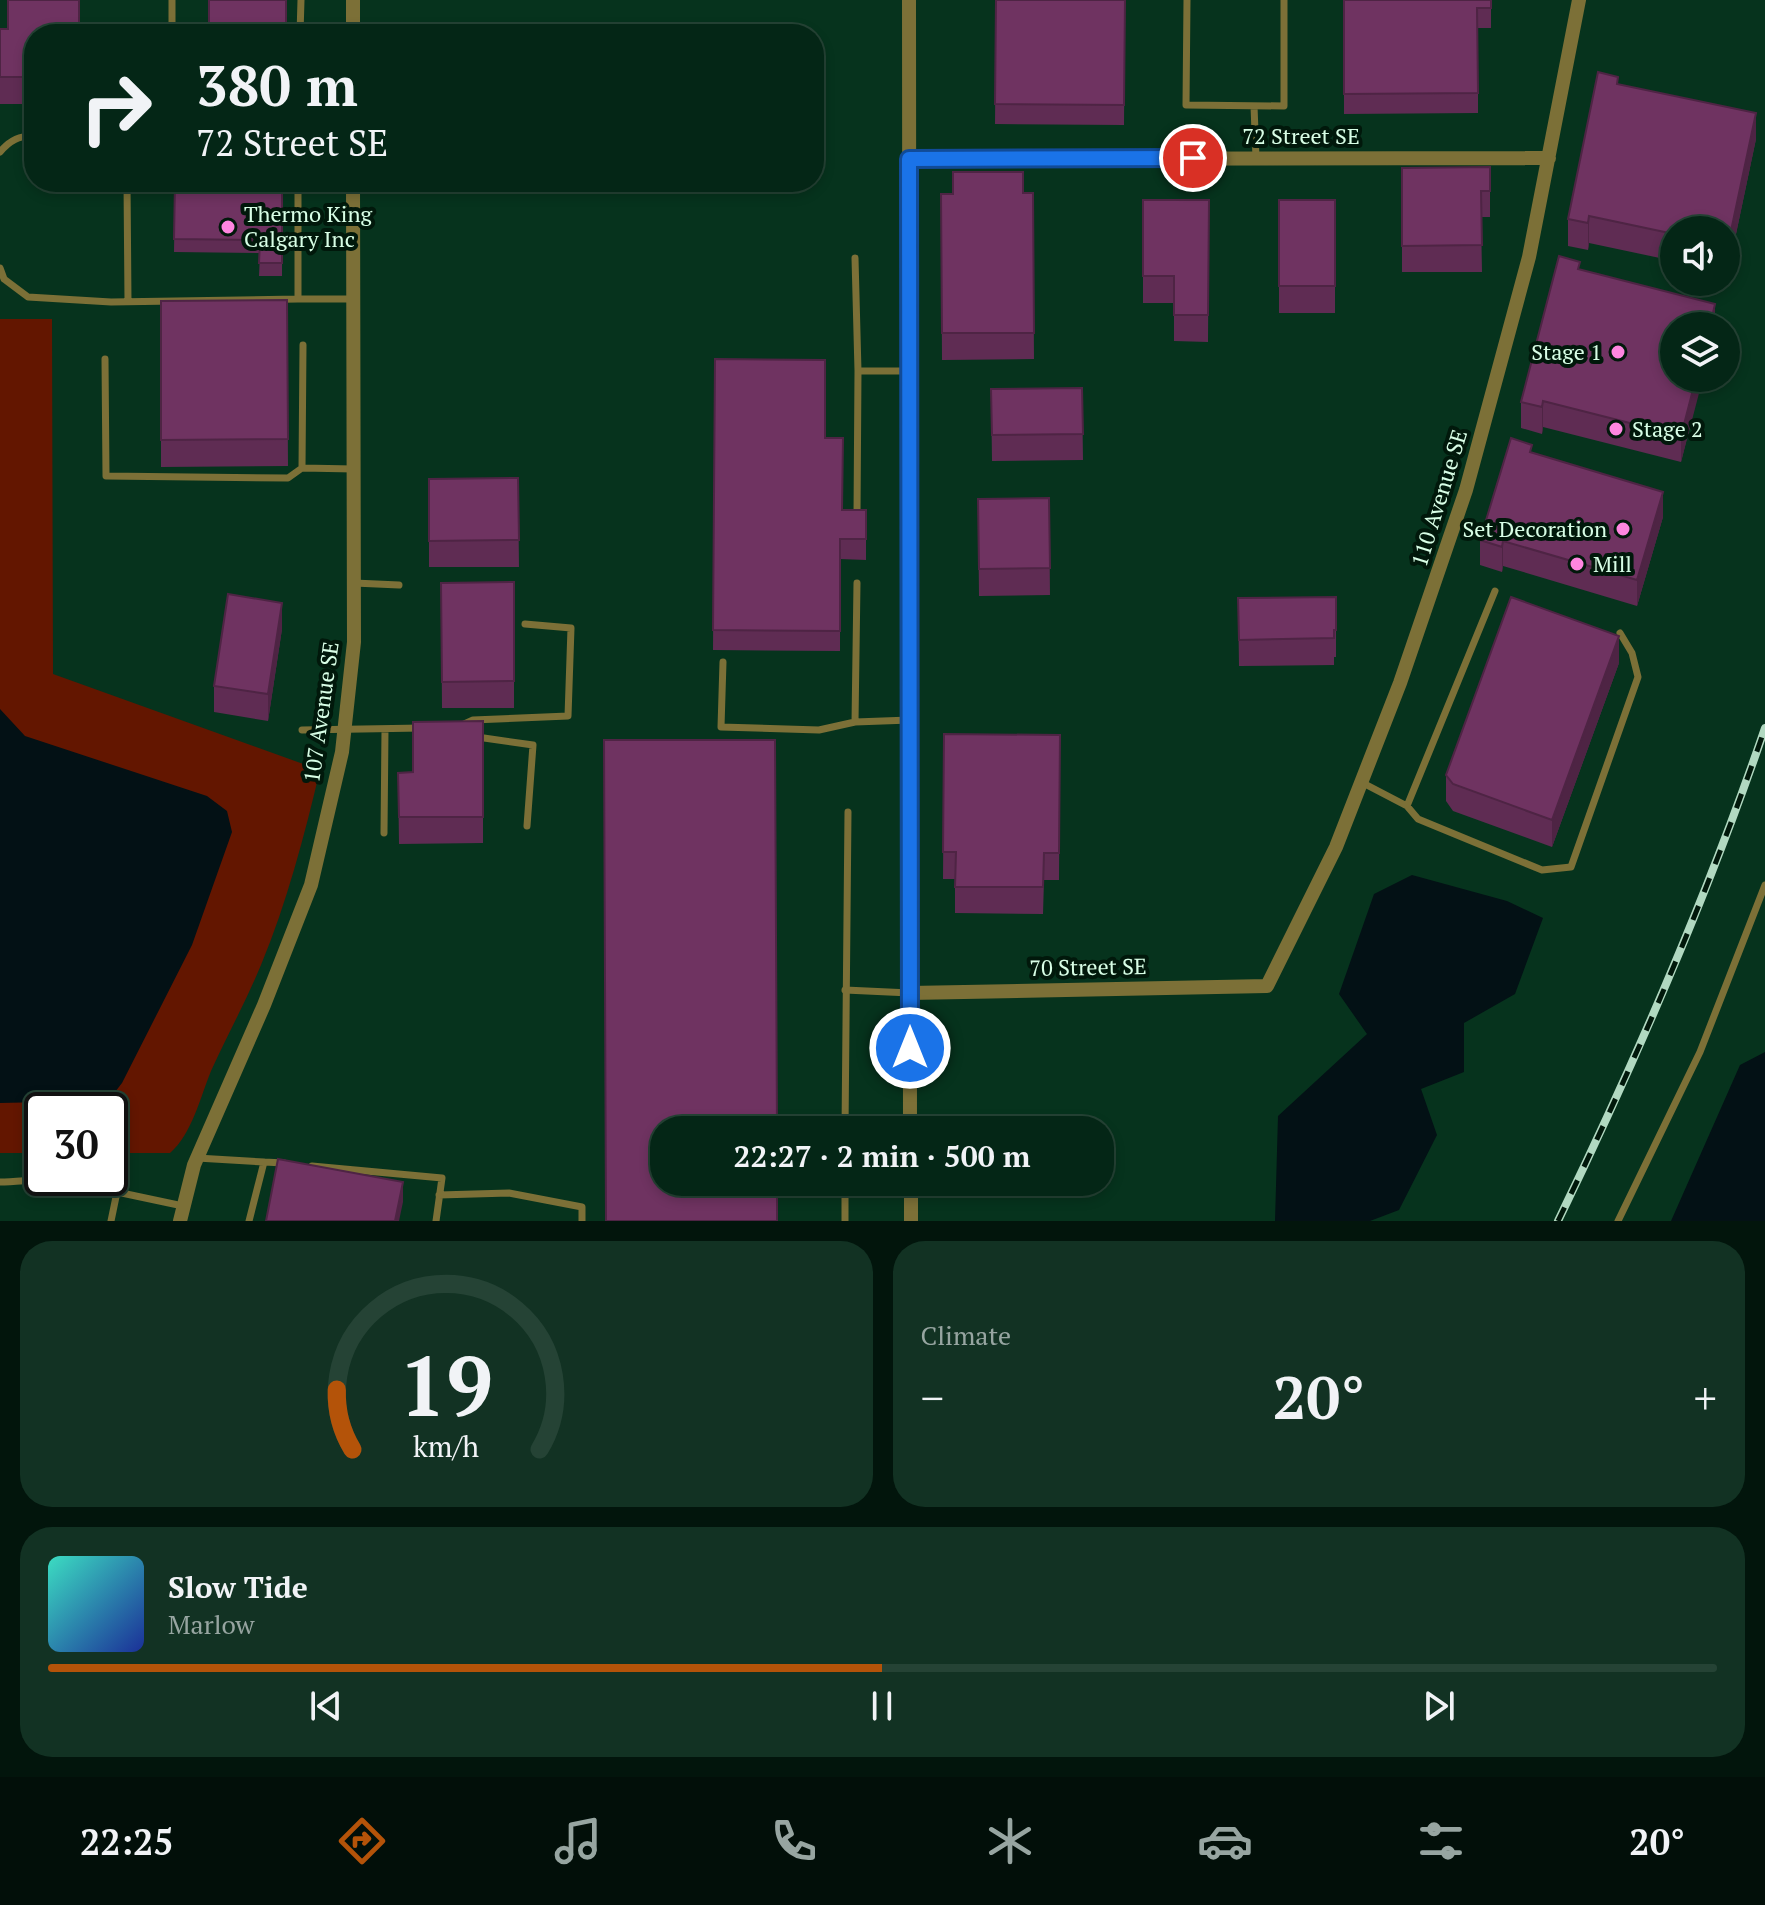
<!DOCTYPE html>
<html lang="en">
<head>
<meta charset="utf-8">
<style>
  body { margin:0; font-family:"PT Serif",serif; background:#123223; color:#f1f3f6; height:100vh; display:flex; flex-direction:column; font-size:30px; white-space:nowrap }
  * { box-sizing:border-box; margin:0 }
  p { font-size:26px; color:#97a5a1 }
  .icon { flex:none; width:44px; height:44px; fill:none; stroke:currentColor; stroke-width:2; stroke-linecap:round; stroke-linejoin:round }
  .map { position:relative; height:1221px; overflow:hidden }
  .drawer { display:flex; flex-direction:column; gap:20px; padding:20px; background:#02150c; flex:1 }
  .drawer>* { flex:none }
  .guide { position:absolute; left:24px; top:24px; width:800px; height:168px; border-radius:32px; box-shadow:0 4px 12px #0003,0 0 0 2px #254335; background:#042616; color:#f1f3f6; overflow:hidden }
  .buttons { position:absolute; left:1660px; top:216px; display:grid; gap:16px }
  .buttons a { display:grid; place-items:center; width:80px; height:80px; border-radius:50%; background:#042616; box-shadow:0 4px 12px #0003,0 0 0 2px #254335; font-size:40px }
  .speed { position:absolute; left:24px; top:1092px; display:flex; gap:16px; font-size:40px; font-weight:700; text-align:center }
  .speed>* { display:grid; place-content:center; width:104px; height:104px; border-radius:50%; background:#042616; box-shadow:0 4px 12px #0003,0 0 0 2px #254335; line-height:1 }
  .speed .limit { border:4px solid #111; border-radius:12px; background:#fff; color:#111 }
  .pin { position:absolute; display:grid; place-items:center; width:68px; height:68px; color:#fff; margin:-34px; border:4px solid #fff; border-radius:50%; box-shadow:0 2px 8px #0007 }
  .me { position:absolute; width:88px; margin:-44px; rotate:0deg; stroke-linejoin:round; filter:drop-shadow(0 0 6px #0008) }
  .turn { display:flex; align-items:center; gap:28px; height:168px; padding:0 40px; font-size:36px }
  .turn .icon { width:104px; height:104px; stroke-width:2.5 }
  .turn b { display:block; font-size:56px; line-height:68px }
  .big { font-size:60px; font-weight:800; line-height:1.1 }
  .drawer .card { flex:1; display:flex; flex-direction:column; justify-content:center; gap:12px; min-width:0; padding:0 28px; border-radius:32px; background:#123223 }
  .drawer .dial { align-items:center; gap:0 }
  .dial svg { height:208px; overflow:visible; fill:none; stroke:#254335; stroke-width:7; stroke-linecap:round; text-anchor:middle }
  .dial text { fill:#f1f3f6; stroke:none }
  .song { display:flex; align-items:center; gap:24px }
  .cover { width:96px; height:96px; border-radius:12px; background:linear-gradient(135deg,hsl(170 70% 55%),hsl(230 70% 35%)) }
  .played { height:8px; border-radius:4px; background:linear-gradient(90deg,#b45309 50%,#254335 50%) }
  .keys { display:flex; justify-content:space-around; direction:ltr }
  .heat { display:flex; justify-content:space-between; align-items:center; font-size:44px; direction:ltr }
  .drawer .tiles { flex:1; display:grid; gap:20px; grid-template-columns:1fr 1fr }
  .card:last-child { grid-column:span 2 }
  .trip { position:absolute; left:650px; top:1116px; width:464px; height:80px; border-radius:32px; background:#042616; box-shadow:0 4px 12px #0003,0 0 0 2px #254335; font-weight:800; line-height:80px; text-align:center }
  .tabs { display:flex; height:128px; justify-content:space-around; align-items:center; background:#020f09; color:#97a5a1 }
  .tabs .icon { width:56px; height:56px }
  .tabs .selected { color:#b45309 }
  .tabs b { font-size:36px; color:#f1f3f6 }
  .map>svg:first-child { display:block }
  .green { fill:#631600 }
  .water { fill:#031115 }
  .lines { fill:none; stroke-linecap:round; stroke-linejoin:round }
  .lane { stroke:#7c7037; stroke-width:7 }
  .street { stroke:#7c7037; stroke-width:14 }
  .rail-casing { stroke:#b1d9c1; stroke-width:8 }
  .rail { stroke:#01180b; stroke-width:5; stroke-dasharray:15; stroke-linecap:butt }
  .wall { fill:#5f2c53 }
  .shaded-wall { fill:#4e2444 }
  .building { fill:#6f3361; stroke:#4e2444; stroke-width:2 }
  .route-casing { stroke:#114b97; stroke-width:20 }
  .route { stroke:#1a73e8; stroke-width:14 }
  .poi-dot { fill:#fe86e0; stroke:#01180b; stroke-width:3 }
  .labels { text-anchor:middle; stroke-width:8; stroke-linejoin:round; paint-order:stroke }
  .street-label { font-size:22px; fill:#d8fee6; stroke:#01180b }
  .poi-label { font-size:22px; fill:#d8fee6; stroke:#01180b; text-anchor:start }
</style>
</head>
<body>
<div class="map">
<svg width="1765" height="1221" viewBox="0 0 1765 1221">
  <rect width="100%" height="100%" fill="#06331d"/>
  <path class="green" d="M0 319H52L53 674 320 770C304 837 287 902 261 965 246 1001 227 1036 211 1071 200 1098 192 1134 170 1153H110V1110H42V1153H0Z"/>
  <path class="water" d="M0 709 25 736 207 796 227 811 232 832 192 945 122 1083 112 1096 91 1101 0 1103Z
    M1412 875 1507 901 1543 918 1515 994 1464 1023V1072L1421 1089 1437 1135 1399 1210 1370 1221H1275L1278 1116 1367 1034 1339 994 1374 894Z
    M1765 1052V1221H1671L1740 1065Z"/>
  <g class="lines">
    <path class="lane" d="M172 0V34
      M1187 0 1186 105 1284 106V0
      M300 34 301 0
      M1254 106 1256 158
      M0 152C9 141 19 135 34 136
      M127 182 128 301
      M298 182V299H354
      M855 258 858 371H909
      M0 268 4 279 28 297 111 302 298 299
      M303 345 302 468 354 469
      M105 359 106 476 288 478 302 468
      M857 515 858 371
      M354 583 399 585
      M723 662 721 727 819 730 855 722 910 720
      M855 722 857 583
      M462 725 473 720 568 716 571 628 525 624
      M302 730 422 728
      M477 737 533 745 527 826
      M1361 782 1407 806 1495 591
      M1407 806 1418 819 1542 870 1571 867 1638 677 1632 653 1620 633
      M384 833 385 730
      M845 990 910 993
      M845 1130 848 812
      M197 1158 264 1162 249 1221
      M264 1162 284 1163
      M312 1166 442 1178 436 1221
      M0 1182C37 1181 85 1172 117 1192
      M439 1195 509 1193 582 1207V1221
      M111 1221 117 1192 183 1206
      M845 1221V1182
      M1618 1221 1700 1052 1765 885"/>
    <path class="street" d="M353 0V34
      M909 0 910 1130
      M909 159 1549 158
      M910 993 1267 986 1336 847 1400 683 1466 490 1529 257 1579 0
      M911 1182V1221
      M180 1221 194 1165 264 1005 311 885 342 752 354 642 353 182"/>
    <g class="rail-casing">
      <path id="rail" d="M1558 1221C1636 1060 1707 897 1765 728"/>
    </g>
    <use href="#rail" class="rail"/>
  </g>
  <path class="wall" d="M996 0H1125L1124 125 995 124Z
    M1344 0H1491V28H1478V113L1344 114Z
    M0 29 34 34V104H0Z
    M1618 84 1756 139 1728 272 1726 271V230H1674V261L1589 243 1588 250 1568 246V219Z
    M1490 167V217H1481L1482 272H1402V168Z
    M175 182 282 188V276H259L260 253 174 252Z
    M1023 193H1033L1034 359 942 360 941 194Z
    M1143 200H1209L1208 342 1174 341V303H1143Z
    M1279 200H1335V313H1279Z
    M1580 269 1715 326 1681 462 1543 427 1542 434 1521 428V402Z
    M287 300 288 466 161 467V301Z
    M715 359 825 438 842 510H866V560L840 559V651L713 650Z
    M1082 388 1083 460 992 461 991 389Z
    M1532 453 1663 517 1637 606 1503 566 1502 572 1480 565V540Z
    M518 478 519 567H429V479Z
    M1049 498 1050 595 979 596 978 499Z
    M514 582V708H442L441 583Z
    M1336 597V657H1334V665L1239 666 1238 598Z
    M282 629 268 721 214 712V686Z
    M1619 663 1552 847 1453 811 1446 801V775Z
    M483 721V843L399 844 398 773 413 772Z
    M944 734 1060 735 1059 880H1044L1043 914 955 913V879H943Z"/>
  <path class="shaded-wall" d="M1756 113V139L1728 272V245Z
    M1589 216V243L1588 250V223Z
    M1715 304V326H1710Z
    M1696 378H1703L1681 462V436Z
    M1543 401V427L1542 434V407Z
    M1663 492V517L1637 606V580Z
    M1503 541V566L1502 572V547Z
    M282 603V629L268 721V694Z
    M1619 636V663L1552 847V820Z
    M403 1182V1202L399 1221H395Z"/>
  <path class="building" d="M8 0H79V34H34V77H0V29H8Z
    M209 0H286V34H209Z
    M996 0H1125L1124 105 995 104Z
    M1344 0H1491V8H1477L1478 93 1344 94Z
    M1598 72 1618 77 1617 84 1756 113 1728 245H1726V230H1674V234L1589 216 1588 223 1568 219Z
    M1490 167V191H1481L1482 245 1402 246V168Z
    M953 172H1023V193H1033L1034 333H942L941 194H953Z
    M175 182H272L275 188H282V263H259L260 240 174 239Z
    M1143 200H1209L1208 315H1174V276H1143Z
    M1279 200H1335V286H1279Z
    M1559 256 1580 262 1578 269 1715 304 1710 326H1674V378H1696L1681 436 1543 401 1542 407 1521 402Z
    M287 300 288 439 161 440V301Z
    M715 359 825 360V438H843L842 510H866V539H840V631L713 630Z
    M1082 388 1083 434 992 435 991 389Z
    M1511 438 1532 445 1530 452 1663 492 1637 580 1503 541 1502 547 1480 540Z
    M518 478 519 540 429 541V479Z
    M1049 498 1050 568 979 569 978 499Z
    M514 582V681L442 682 441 583Z
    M228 594 282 603 268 694 214 686Z
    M1336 597V630H1334V638L1239 640 1238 598Z
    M1511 597 1619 636 1552 820 1453 784 1446 775Z
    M483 721V817H399L398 773 413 772V722Z
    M944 734 1060 735 1059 853H1044L1043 887H955L956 852H943Z
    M604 740H775L777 1130H664V1182H777V1221H606Z
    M278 1159 403 1182 395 1221H266Z"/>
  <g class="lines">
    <g class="route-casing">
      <path id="route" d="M910 1048 909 159 1193 158"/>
    </g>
    <use href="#route" class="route"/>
  </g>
  <g class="poi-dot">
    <circle cx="228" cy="227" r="8"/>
    <circle cx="1618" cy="352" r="8"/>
    <circle cx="1616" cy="429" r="8"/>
    <circle cx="1623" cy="529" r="8"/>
    <circle cx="1577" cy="564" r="8"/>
  </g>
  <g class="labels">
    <g class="street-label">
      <text x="1301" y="144">72 Street SE</text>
      <text transform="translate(1439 498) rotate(-73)" y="8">110 Avenue SE</text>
      <text transform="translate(321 712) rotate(-82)" y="8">107 Avenue SE</text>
      <text transform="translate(1088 967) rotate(-1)" y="8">70 Street SE</text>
    </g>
    <g class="poi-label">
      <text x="244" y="222">Thermo King<tspan x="244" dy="25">Calgary Inc</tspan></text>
      <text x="1602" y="360" text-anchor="end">Stage 1</text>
      <text x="1632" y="437">Stage 2</text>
      <text x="1607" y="537" text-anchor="end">Set Decoration</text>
      <text x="1593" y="572">Mill</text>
    </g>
  </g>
</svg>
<div class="buttons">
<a><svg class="icon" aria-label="sound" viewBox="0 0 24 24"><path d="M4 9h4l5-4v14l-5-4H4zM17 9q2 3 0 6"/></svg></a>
<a><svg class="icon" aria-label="layers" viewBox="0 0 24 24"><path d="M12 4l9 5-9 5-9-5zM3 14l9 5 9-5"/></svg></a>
</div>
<div class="speed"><div class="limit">30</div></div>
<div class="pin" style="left:1193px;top:158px;background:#d93025"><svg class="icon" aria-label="arrive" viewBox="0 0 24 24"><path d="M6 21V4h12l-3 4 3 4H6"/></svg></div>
<svg class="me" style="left:910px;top:1048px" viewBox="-20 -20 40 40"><circle r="17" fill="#1a73e8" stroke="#fff" stroke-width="3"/><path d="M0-11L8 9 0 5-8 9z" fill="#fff"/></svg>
<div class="trip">22:27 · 2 min · 500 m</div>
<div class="guide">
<div class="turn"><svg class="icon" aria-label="right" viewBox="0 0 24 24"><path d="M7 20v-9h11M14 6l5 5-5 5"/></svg><div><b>380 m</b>72 Street SE</div></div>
</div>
</div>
<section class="drawer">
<div class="tiles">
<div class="card dial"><svg viewBox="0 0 100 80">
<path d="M14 69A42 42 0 1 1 86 69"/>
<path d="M14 69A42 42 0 0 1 8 46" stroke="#b45309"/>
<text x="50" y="56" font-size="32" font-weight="700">19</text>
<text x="50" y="72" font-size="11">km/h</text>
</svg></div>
<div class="card"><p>Climate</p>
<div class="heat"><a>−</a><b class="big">20°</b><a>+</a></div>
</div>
<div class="card">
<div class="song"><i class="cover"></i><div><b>Slow Tide</b><p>Marlow</p></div></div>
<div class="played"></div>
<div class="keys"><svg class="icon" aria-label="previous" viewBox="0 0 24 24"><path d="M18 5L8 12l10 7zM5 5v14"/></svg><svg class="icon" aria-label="pause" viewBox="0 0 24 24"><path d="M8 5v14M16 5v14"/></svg><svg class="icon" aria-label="next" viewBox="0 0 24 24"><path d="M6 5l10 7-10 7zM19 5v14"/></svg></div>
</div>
</div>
</section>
<nav class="tabs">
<b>22:25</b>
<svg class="icon selected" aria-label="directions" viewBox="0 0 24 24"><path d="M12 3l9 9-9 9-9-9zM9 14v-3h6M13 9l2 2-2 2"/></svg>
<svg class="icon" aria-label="music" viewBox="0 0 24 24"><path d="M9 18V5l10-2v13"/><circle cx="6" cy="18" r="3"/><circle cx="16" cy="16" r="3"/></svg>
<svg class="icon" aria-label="phone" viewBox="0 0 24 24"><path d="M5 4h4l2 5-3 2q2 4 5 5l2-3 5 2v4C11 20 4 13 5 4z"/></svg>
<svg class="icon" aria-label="climate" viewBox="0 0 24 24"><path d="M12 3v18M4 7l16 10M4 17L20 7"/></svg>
<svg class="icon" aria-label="car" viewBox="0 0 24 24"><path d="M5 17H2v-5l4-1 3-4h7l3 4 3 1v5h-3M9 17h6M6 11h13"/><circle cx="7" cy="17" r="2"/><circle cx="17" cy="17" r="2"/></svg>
<svg class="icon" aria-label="filters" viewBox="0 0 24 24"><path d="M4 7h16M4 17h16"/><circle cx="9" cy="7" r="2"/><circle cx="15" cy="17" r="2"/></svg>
<b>20°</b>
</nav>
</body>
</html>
